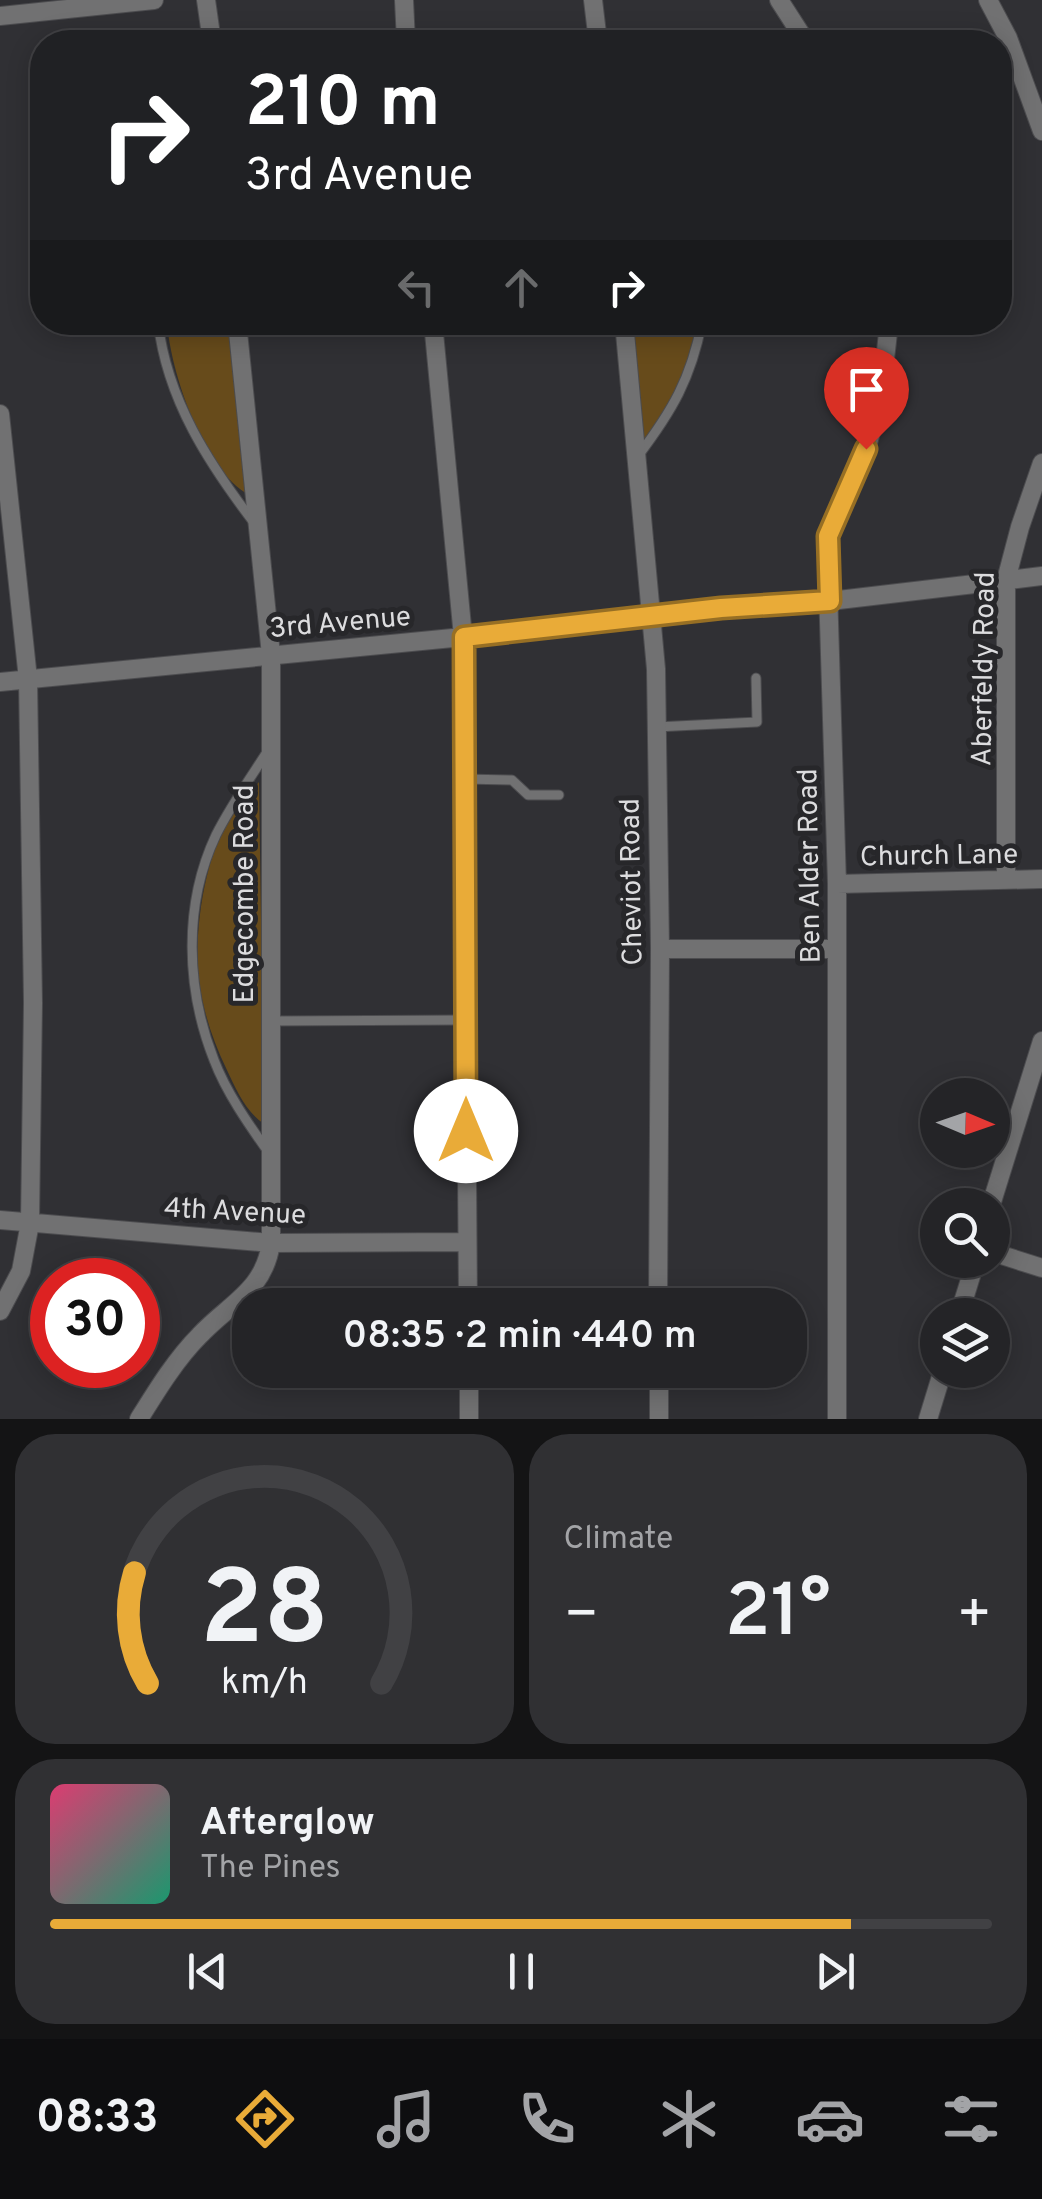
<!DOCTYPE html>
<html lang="en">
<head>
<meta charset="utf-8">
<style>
  body { margin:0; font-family:Overpass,sans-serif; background:#303033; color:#f1f3f6; height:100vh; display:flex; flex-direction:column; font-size:38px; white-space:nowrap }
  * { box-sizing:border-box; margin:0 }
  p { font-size:32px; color:#a3a4a7 }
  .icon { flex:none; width:55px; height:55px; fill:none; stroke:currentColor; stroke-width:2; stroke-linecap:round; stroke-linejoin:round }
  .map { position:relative; height:1419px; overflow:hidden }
  .side { display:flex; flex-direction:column; gap:15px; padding:15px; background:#141415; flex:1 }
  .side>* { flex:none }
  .top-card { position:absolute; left:30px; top:30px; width:982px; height:305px; border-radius:40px; box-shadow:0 5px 25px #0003,0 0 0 2px #414144; background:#202124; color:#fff; overflow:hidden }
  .needle { width:65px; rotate:92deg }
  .fabs { position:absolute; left:920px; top:1078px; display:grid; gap:20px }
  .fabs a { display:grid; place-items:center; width:90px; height:90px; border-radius:50%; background:#242427; box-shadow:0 5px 25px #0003,0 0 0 2px #414144; font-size:50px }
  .speed { position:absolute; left:30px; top:1258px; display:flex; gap:20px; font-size:50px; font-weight:700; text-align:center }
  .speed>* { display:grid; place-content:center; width:130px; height:130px; border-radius:50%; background:#242427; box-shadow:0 5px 25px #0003,0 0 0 2px #414144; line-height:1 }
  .speed .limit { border:15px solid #d22; background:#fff; color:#111 }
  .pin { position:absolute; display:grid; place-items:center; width:85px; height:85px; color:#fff; margin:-102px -42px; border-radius:50% 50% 50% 0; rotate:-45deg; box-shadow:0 0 10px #0007 }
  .pin .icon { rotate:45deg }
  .me { position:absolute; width:110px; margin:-55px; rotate:0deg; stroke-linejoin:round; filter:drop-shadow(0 0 8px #0008) }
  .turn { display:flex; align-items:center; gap:35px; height:210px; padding:0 50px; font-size:45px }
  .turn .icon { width:130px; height:130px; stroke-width:2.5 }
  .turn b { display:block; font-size:70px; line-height:85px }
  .lanes { display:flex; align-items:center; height:95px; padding:0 50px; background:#0003; justify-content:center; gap:50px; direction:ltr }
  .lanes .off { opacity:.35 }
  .big { font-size:75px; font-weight:600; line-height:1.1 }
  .side .tile { flex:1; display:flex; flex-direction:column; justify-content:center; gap:15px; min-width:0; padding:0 35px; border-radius:40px; background:#303033 }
  .side .dial { align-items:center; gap:0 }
  .dial svg { height:260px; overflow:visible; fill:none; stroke:#414144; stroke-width:7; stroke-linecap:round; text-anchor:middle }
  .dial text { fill:#f1f3f6; stroke:none }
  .song { display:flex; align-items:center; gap:30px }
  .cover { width:120px; height:120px; border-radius:15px; background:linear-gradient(135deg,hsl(340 70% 55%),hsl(160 70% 35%)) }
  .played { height:10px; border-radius:5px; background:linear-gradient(90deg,#e9ab38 85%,#414144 85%) }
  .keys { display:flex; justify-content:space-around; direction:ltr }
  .heat { display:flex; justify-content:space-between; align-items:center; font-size:55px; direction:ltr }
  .side .tiles { flex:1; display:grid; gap:15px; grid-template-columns:1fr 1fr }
  .tile:last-child { grid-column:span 2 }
  .trip { position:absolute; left:232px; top:1288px; width:575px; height:100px; border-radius:40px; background:#242427; box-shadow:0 5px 25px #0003,0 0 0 2px #414144; font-weight:600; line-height:100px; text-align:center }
  .dock { display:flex; height:160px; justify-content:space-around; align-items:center; background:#0e0e10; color:#a3a4a7 }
  .dock .icon { width:70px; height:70px }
  .dock .active { color:#e9ab38 }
  .dock b { font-size:45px; color:#f1f3f6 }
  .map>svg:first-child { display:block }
  .green { fill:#674b1b }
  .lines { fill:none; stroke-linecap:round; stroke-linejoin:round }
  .lane-casing { stroke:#4c4c4f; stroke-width:11 }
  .street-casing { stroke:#4c4c4f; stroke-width:20 }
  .lane { stroke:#717172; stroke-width:9 }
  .street { stroke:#717172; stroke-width:18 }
  .route-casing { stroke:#976f24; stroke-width:25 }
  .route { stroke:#e9ab38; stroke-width:18 }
  .labels { text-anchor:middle; stroke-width:10; stroke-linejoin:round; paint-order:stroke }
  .street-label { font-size:28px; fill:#dcdcde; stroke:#27272a }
</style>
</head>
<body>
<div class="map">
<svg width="1042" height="1419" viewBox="0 0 1042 1419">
  <rect width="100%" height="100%" fill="#303034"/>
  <path class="green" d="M167 323H230L249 495C203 469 171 373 167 323Z
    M631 323H700L687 378 642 443Z
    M259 782 264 1124C245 1111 236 1089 226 1068 213 1041 203 1011 199 981 193 933 205 850 234 811 241 801 251 792 259 782Z"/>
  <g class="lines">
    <g class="lane-casing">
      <path id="lane" d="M158 322C167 400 209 464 255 524
        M638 456C672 411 691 379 702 322
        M656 727 757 722 756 678
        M464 779 512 780 528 795H559
        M271 1021 466 1020
        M269 1153C249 1125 226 1092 214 1060 186 989 183 905 216 835 231 805 251 777 269 749"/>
    </g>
    <g class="street-casing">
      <path id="street" d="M206 0 212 42
        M404 0 406 42
        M593 0 598 42
        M779 0 806 42
        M988 0 1008 38 1042 131
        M0 16 154 0
        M433 322 463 637 468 1305
        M624 322 656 669 660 949 658 1305
        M0 414 28 679 33 1003 30 1223 21 1271 0 1311
        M0 682 463 637 721 608 830 601 1042 576
        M1006 880V580L1020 527 1042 463
        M837 884 1042 879
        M660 949H837
        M991 1205 1042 1041
        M0 1220 271 1243 467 1242
        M992 1252 1042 1268
        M959 1315 976 1260
        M469 1370V1419
        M659 1370V1419
        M139 1419C157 1390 176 1359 200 1335 230 1303 264 1291 271 1243V655L237 322
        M837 1419V884L827 556C829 515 854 484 867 446 880 406 885 364 889 322
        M928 1419 943 1370"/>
    </g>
    <use href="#lane" class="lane"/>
    <use href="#street" class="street"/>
  </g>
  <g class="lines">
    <g class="route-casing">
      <path id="route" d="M466 1131 464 637 721 608 830 601 828 536 866 449"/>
    </g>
    <use href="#route" class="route"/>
  </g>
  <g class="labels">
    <g class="street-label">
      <text transform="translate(340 621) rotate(-5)" y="10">3rd Avenue</text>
      <text transform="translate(982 669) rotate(-89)" y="10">Aberfeldy Road</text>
      <text transform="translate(939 854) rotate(-1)" y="10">Church Lane</text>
      <text transform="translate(808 866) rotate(-91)" y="10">Ben Alder Road</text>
      <text transform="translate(630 882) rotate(-91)" y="10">Cheviot Road</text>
      <text transform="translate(243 894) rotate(-90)" y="10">Edgecombe Road</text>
      <text transform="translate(235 1210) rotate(3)" y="10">4th Avenue</text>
    </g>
  </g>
</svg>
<div class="fabs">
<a><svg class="needle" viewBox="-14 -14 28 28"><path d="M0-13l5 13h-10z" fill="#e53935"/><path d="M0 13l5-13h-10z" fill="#a3a4a7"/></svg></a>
<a><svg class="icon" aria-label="search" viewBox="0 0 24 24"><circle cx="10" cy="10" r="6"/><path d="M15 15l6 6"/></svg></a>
<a><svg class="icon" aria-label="layers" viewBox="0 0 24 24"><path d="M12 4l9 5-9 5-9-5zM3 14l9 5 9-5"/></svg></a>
</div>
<div class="speed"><div class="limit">30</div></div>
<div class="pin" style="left:866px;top:449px;background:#d93025"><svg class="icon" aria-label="arrive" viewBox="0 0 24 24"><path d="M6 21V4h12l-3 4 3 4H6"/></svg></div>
<svg class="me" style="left:466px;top:1131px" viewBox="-20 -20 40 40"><circle r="19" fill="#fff"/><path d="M0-13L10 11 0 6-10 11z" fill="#e9ab38"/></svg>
<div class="trip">08:35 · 2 min · 440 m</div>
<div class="top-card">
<div class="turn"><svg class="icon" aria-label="right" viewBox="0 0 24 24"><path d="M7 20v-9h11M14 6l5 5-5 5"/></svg><div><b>210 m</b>3rd Avenue</div></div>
<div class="lanes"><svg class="icon off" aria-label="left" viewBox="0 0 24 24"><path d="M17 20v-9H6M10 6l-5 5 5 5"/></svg><svg class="icon off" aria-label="ahead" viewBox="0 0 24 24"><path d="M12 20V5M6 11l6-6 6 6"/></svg><svg class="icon" aria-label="right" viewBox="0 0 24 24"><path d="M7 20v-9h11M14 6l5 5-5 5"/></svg></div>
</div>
</div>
<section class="side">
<div class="tiles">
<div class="tile dial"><svg viewBox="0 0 100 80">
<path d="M14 69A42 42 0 1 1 86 69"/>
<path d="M14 69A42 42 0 0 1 10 35" stroke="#e9ab38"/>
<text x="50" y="56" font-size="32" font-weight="700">28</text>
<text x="50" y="72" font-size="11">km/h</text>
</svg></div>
<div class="tile"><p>Climate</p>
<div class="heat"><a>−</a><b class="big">21°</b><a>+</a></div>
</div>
<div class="tile">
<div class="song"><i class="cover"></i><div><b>Afterglow</b><p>The Pines</p></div></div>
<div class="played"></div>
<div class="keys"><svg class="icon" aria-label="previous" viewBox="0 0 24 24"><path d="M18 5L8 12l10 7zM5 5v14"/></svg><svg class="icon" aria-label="pause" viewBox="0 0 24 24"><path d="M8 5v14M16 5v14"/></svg><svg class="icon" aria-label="next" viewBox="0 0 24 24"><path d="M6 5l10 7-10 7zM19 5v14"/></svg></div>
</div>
</div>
</section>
<nav class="dock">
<b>08:33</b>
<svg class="icon active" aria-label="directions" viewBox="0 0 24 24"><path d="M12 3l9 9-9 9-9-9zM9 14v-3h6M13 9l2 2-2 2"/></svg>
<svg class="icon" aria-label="music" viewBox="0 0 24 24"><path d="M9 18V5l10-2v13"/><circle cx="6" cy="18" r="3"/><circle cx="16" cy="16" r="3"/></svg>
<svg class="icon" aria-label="phone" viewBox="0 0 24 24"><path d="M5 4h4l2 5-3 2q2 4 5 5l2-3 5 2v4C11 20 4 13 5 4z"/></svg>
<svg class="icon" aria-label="climate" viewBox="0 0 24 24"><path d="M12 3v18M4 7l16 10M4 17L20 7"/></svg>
<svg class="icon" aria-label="car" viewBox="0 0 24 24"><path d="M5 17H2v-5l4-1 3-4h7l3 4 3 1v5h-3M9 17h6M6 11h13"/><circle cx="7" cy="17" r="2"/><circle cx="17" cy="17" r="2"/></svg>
<svg class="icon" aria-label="filters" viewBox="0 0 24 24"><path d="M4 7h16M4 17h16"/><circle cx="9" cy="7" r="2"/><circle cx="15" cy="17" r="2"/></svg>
</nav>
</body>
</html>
